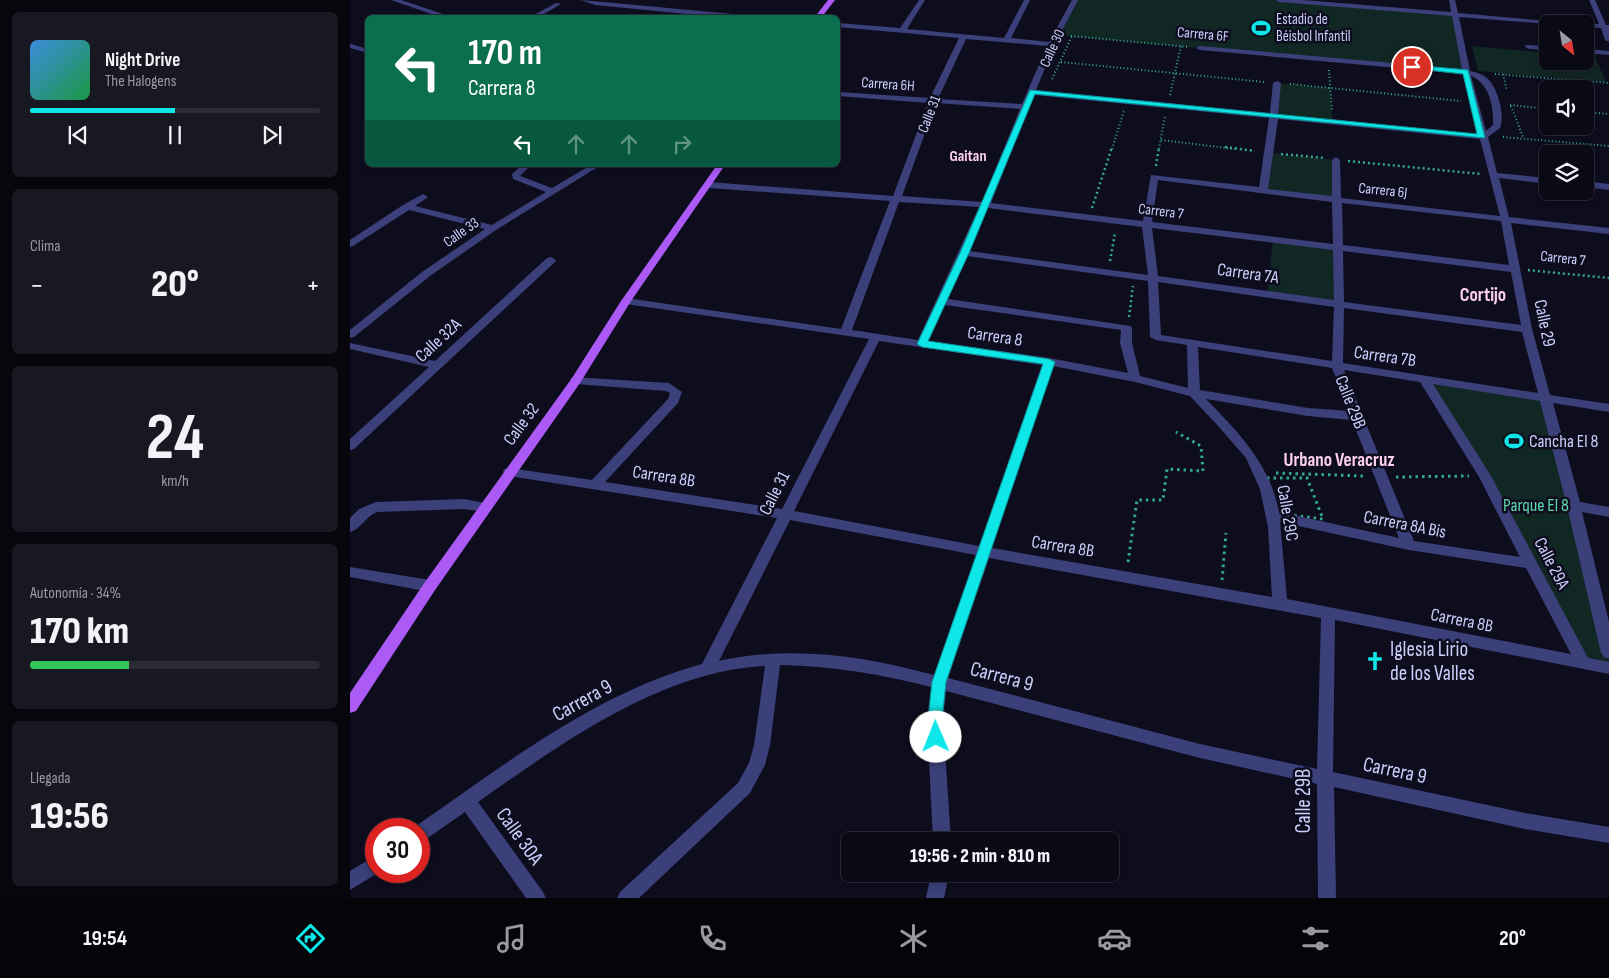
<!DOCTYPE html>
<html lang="es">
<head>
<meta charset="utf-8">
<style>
  body { margin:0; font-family:"Sofia Sans Condensed",sans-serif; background:#181823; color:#f1f3f6; height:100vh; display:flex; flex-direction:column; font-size:19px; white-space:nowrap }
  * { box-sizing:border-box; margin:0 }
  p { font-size:16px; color:#999aa1 }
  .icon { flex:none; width:28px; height:28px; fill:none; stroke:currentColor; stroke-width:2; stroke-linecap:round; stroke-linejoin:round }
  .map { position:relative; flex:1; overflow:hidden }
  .drawer { display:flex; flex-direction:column; gap:12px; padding:12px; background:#06060c; width:350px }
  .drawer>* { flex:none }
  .guide { position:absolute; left:15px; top:15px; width:475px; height:152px; border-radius:8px; box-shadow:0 2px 8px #0003,0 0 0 1px #2a2b35; background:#0b6e4f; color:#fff; overflow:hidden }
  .needle { width:32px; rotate:150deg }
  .controls { position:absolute; left:1189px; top:15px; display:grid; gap:10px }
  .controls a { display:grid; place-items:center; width:55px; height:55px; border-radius:8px; background:#0a0a16; box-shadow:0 2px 8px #0003,0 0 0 1px #2a2b35; font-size:25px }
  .speed { position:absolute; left:15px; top:818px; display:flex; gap:10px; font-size:25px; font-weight:700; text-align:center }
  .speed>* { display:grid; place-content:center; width:65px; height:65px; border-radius:50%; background:#0a0a16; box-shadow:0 2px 8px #0003,0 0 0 1px #2a2b35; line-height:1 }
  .speed .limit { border:8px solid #d22; background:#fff; color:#111 }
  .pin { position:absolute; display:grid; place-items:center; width:42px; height:42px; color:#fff; margin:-21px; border:2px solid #fff; border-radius:50%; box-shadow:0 1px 5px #0007 }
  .me { position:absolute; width:55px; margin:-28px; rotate:359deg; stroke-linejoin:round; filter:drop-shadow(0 0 4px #0008) }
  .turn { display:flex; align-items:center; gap:18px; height:105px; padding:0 20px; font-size:22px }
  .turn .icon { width:65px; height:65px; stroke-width:2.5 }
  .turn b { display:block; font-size:35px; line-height:42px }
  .lanes { display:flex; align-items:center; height:48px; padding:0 20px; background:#0003; justify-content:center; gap:25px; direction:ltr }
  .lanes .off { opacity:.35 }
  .big { font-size:38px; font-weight:800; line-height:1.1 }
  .drawer .card { flex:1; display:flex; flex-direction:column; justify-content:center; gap:8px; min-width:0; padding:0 18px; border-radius:8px; background:#181823 }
  .drawer .dial { align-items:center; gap:0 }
  .dial b { font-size:65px; line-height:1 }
  .song { display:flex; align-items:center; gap:15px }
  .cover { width:60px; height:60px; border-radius:8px; background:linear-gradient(135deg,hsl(210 70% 55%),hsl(140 70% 35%)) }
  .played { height:5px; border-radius:2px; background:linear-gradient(90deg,#0ee6e7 50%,#2a2b35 50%) }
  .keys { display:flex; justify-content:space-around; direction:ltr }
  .heat { display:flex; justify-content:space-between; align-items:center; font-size:28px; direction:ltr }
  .charge { height:8px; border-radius:4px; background:linear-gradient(90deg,#34c759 34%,#2a2b35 0) }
  .trip { position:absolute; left:491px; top:832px; width:278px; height:50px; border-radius:8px; background:#0a0a16; box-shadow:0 2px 8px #0003,0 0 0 1px #2a2b35; font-weight:800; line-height:50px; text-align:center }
  .tab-bar { display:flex; height:80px; justify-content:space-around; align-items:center; background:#040409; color:#999aa1 }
  .tab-bar .icon { width:35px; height:35px }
  .tab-bar .selected { color:#0ee6e7 }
  .tab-bar b { font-size:22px; color:#f1f3f6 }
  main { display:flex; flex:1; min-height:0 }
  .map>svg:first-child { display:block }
  .green { fill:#112724 }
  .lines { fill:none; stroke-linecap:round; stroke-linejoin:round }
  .path-far2 { stroke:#34a896; stroke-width:2; stroke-dasharray:1 2.5; stroke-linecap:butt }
  .path-far1 { stroke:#34a896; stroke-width:2.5; stroke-dasharray:2 3; stroke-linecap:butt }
  .path { stroke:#34a896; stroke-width:3; stroke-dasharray:2.5 4; stroke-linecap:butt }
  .minor { fill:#3b3f7a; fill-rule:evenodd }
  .major { fill:#ac5af5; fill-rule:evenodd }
  .route { fill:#0ee6e7; stroke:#099696 }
  .labels { text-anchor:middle; stroke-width:5; stroke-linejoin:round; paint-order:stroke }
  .far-poi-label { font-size:15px; fill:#cecdfc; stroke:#0e0d1e; text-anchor:start }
  .far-street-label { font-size:15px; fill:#cecdfc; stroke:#0e0d1e }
  .far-neighbourhood-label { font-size:16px; font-weight:bold; fill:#fccff0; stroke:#0e0d1e }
  .street-label { font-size:18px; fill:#cecdfc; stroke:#0e0d1e }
  .poi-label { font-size:18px; fill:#cecdfc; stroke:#0e0d1e; text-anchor:start }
  .park-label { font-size:18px; fill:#5ed7ad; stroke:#0e0d1e }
  .neighbourhood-label { font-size:19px; font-weight:bold; fill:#fccff0; stroke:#0e0d1e }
  .near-poi-label { font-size:21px; fill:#cecdfc; stroke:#0e0d1e; text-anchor:start }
  .near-street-label { font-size:21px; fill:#cecdfc; stroke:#0e0d1e }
</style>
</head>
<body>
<main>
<section class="drawer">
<div class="card">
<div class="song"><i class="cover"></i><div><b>Night Drive</b><p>The Halogens</p></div></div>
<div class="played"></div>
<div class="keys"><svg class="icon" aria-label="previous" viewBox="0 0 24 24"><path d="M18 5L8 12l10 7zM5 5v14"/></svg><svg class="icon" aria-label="pause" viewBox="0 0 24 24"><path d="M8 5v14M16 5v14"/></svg><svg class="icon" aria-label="next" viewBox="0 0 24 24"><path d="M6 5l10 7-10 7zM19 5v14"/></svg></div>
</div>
<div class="card"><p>Clima</p>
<div class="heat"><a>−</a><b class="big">20°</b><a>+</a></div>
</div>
<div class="card dial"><b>24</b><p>km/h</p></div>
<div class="card"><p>Autonomía · 34%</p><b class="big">170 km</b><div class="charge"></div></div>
<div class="card"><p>Llegada</p><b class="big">19:56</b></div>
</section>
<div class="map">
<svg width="1259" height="898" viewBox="0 0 1259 898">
  <rect width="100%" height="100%" fill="#0e0d1e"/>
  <path class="green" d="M725 0H929L1105 14 1116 72 707 35Z
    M1122 46 1197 53 1198 61H1235V57H1245L1256 82 1128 71Z
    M927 83 980 88 982 122 922 116Z
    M920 153 986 160 988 200 913 191Z
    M923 240 987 247 989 305 917 293Z
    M1074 379 1195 398 1259 654V668L1233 663 1189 565Z"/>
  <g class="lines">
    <path class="path-far2" d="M721 36 839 47
      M711 62 914 82
      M979 70 982 111
      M1145 74 1259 83
      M1153 74 1157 91
      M702 79 722 36
      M940 84 1111 101
      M820 95 831 46
      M1160 105 1198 109
      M1161 106 1173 137
      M1235 112 1259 114
      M1153 137 1259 146
      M811 140 885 149
      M762 149 774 111
      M809 149 815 116"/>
    <path class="path-far1" d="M875 147 905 151
      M931 154 975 158
      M998 161 1131 174
      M806 166 809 147
      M742 208 762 147
      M760 261 765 233
      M1178 270 1259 278
      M779 317 783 286"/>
    <path class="path" d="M926 473 1014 476
      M1046 477 1119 476
      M917 478H957L973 519 926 513Z
      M778 562 787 500H813L817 469 853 471 851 446 826 432
      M872 580 876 533"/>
    <path class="minor" d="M41 0H51L105 18H93Z
      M231 0 405 16 408 18H378L245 5Z
      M569 0H575L557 29 654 38 674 0H680L661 38 699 42 722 0H728L705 44 686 90 920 113 923 83 927 81 931 83 928 114 1128 134 1113 74 850 50 846 48 850 46 1112 69 1102 16 929 2 926 0H953L1101 12 1099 0H1105L1108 13 1220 23 1221 24H1198L1109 17 1120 71C1126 72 1133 74 1138 79 1148 89 1155 115 1150 128L1138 137 1147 173 1198 178V184L1149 178 1159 217 1259 228V234L1161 223 1182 329 1200 395 1259 404V412L1203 403 1230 502 1259 507V517L1232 512 1259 622V659L1254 657 1251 653 1217 506 1190 401 1083 384 1141 476 1238 658 1259 662V674L985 620 983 772 1175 813 1259 827V843L1175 829 984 787 986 898H968L967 784 850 758 596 691 593 720 601 841H583L577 720 581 687C530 674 482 666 430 665L420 745 415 765 400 793 289 898H267L270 892 388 783 399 763 404 745 415 666C310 671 211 744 128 802L193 892 196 898H176L115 812 75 840 69 842V829L63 828C153 766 245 693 352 664L427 518 159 476 154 475 153 472 154 469 159 468 242 480 318 399 320 393 316 391 226 384 220 380 222 377 319 383 332 392 328 403 255 482 432 509 519 339 276 304 271 301 276 298 491 329 540 201 359 188 354 185 359 182 543 196 578 103 488 96V92L580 98 609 38 488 27V23L550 28ZM616 39 697 46 672 104 588 99ZM1121 76C1139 83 1144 106 1143 125L1136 131ZM684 95 919 118 909 187 801 175 793 221 641 203ZM586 103 670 109 632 202 552 196ZM928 119 1130 139 1150 216 991 198 990 160 986 157 982 160V196L918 189ZM808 180 982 202 983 244 802 222ZM549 202 629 207 568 340 502 330ZM992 203 1151 221 1159 265 993 245ZM638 208 792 227 798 275 619 251ZM802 228 983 250 984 300 808 276ZM993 251 1161 272 1171 325 994 302ZM617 256 798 281 800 337 806 340 837 345 838 388 790 376 782 343V328L781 326 598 299ZM808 282 984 307 982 361 811 335ZM595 305 771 330 770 343 778 373 699 358 579 341ZM994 308 1172 332 1188 393 993 363ZM529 341 692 365 629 546 444 511ZM848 347 982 368 999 411 958 408 850 390ZM703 366 785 382 840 396 869 427 896 458 910 489 918 527 922 597 642 548ZM994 370 1070 382 1129 477 1170 557 1064 541ZM856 399 958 416 1002 420 1049 538 929 512C920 464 889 433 856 399ZM440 520 626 555 584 675C513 656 442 645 369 661ZM930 522 1059 550 1176 568 1221 654 937 599ZM639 558 971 618 967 769 850 744 598 678Z
      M1239 0H1245L1256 25H1259V42L1255 40 1251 28 1235 27V24H1232H1249Z
      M206 3 211 4 187 18H178Z
      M0 44 18 49V53L0 48Z
      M1176 45 1198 46V50L1179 49 1175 47Z
      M1235 49 1259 51V55L1235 53Z
      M172 165H181L170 176 202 188 241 165H251L146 230 80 276 4 337 0 338V330L72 272 135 229 59 210 3 246 0 247V240L53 205 73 194 78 197 65 206 142 225 196 192 163 179 162 174Z
      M1235 181 1259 184V190L1235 187Z
      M201 257 206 260 205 262 4 449 0 450V439L79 367 0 349V343L85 361 197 258Z
      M114 499 140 504 142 507 140 510 135 512 114 509 27 512C16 516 11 529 0 532V518L9 509 26 502Z
      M0 567 80 580 85 582 87 586 85 590 80 592 0 577Z
      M26 855V871H31L0 890V871Z
      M581 874H599L594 898H576Z"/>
    <path class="major" d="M478 0H485L471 18H464Z
      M367 165H375L281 301 230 383 85 590 6 711 0 713V693L75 582 222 378 271 301Z"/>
  </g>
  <path class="route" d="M1062 65 1118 70 1135 138 685 94 619 253 578 341 699 359 705 362 596 682 592 720 594 737 591 742 586 744 581 742 578 720 582 682 693 364 572 347 567 344 610 253 680 90 1127 134 1113 74 1060 68 1059 67Z"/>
  <defs>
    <g id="stadium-bare" transform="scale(1.5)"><path d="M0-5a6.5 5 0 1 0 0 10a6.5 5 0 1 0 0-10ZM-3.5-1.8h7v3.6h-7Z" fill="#0ee6e7" stroke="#0e0d1e" stroke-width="2.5" paint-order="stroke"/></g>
    <g id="church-bare" transform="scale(1.5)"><path d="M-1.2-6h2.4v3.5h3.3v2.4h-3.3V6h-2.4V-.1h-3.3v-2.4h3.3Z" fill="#0ee6e7" stroke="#0e0d1e" stroke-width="2.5" paint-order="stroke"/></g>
  </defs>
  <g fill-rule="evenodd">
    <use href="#stadium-bare" x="911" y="28"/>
    <use href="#stadium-bare" x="1164" y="441"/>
    <use href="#church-bare" x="1025" y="661"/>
  </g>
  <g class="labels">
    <g class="far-poi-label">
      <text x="926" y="24">Estadio de<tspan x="926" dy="17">Béisbol Infantil</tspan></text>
    </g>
    <g class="far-street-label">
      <text transform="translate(853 34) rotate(5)" y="5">Carrera 6F</text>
      <text transform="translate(702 48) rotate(-65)" y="5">Calle 30</text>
      <text transform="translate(538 84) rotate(4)" y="5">Carrera 6H</text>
      <text transform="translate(579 114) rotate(-69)" y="5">Calle 31</text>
      <text transform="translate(1033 190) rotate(6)" y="5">Carrera 6J</text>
      <text transform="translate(811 211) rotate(7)" y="5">Carrera 7</text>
      <text transform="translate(111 232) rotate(-35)" y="5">Calle 33</text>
      <text transform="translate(1213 258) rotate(6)" y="5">Carrera 7</text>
    </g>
    <g class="far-neighbourhood-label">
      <text x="618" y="161">Gaitan</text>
    </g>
    <g class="street-label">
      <text transform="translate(898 273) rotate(8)" y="6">Carrera 7A</text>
      <text transform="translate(1195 323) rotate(78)" y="6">Calle 29</text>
      <text transform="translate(645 336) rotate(8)" y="6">Carrera 8</text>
      <text transform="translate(88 340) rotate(-43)" y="6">Calle 32A</text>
      <text transform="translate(1035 356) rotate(8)" y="6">Carrera 7B</text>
      <text transform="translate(1001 402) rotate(68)" y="6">Calle 29B</text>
      <text transform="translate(171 424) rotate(-54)" y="6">Calle 32</text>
      <text transform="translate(314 476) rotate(9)" y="6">Carrera 8B</text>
      <text transform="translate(424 493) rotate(-63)" y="6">Calle 31</text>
      <text transform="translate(938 513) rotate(80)" y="6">Calle 29C</text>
      <text transform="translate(1055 524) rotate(11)" y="6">Carrera 8A Bis</text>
      <text transform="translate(713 546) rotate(9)" y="6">Carrera 8B</text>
      <text transform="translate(1202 563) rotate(62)" y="6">Calle 29A</text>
      <text transform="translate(1112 620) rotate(11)" y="6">Carrera 8B</text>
    </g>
    <g class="poi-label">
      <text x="1179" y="447">Cancha El 8</text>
    </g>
    <g class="park-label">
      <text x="1186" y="511">Parque El 8</text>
    </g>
    <g class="neighbourhood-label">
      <text x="1133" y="301">Cortijo</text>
      <text x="989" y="466">Urbano Veracruz</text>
    </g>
    <g class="near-poi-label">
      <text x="1040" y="656">Iglesia Lirio<tspan x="1040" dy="24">de los Valles</tspan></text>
    </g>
    <g class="near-street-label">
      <text transform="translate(652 676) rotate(15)" y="7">Carrera 9</text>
      <text transform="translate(232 700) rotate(-29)" y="7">Carrera 9</text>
      <text transform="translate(1045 770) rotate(12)" y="7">Carrera 9</text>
      <text transform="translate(953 801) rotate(-90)" y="7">Calle 29B</text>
      <text transform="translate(170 836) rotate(54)" y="7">Calle 30A</text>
    </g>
  </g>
</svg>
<div class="controls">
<a><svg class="needle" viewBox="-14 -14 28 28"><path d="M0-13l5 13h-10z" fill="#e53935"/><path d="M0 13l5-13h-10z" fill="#999aa1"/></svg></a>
<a><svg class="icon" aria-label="sound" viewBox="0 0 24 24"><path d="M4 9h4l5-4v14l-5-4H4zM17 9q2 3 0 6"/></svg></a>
<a><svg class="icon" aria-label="layers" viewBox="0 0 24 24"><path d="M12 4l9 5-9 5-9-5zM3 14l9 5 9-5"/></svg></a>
</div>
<div class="speed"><div class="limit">30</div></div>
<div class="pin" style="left:1062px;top:67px;background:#d93025"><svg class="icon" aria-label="arrive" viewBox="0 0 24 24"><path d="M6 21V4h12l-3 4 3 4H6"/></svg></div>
<svg class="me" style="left:586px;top:737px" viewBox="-20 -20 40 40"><circle r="19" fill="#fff"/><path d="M0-13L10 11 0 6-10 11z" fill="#0ee6e7"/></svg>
<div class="trip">19:56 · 2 min · 810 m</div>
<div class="guide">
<div class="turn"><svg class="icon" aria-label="left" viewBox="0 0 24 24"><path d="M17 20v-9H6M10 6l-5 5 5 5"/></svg><div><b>170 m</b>Carrera 8</div></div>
<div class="lanes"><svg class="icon" aria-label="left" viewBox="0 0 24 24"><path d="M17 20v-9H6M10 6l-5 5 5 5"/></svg><svg class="icon off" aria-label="ahead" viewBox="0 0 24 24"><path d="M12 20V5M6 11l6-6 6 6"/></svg><svg class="icon off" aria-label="ahead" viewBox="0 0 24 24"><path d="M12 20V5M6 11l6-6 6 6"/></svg><svg class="icon off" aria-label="right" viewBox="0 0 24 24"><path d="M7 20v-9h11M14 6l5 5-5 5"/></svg></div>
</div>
</div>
</main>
<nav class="tab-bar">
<b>19:54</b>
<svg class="icon selected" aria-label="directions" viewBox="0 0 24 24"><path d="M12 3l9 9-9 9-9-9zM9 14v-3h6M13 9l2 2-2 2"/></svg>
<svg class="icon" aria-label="music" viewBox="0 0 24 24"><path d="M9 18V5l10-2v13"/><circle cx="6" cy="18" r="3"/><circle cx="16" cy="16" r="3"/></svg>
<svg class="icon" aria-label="phone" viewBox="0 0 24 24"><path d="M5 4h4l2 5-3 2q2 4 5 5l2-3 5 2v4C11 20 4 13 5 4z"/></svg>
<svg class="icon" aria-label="climate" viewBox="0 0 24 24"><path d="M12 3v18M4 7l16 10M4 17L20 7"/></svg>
<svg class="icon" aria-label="car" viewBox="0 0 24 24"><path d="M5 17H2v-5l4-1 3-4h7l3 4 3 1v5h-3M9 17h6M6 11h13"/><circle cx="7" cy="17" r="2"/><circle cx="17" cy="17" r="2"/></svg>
<svg class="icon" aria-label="filters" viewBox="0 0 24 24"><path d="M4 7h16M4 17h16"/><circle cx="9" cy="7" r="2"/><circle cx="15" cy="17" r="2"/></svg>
<b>20°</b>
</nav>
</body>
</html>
